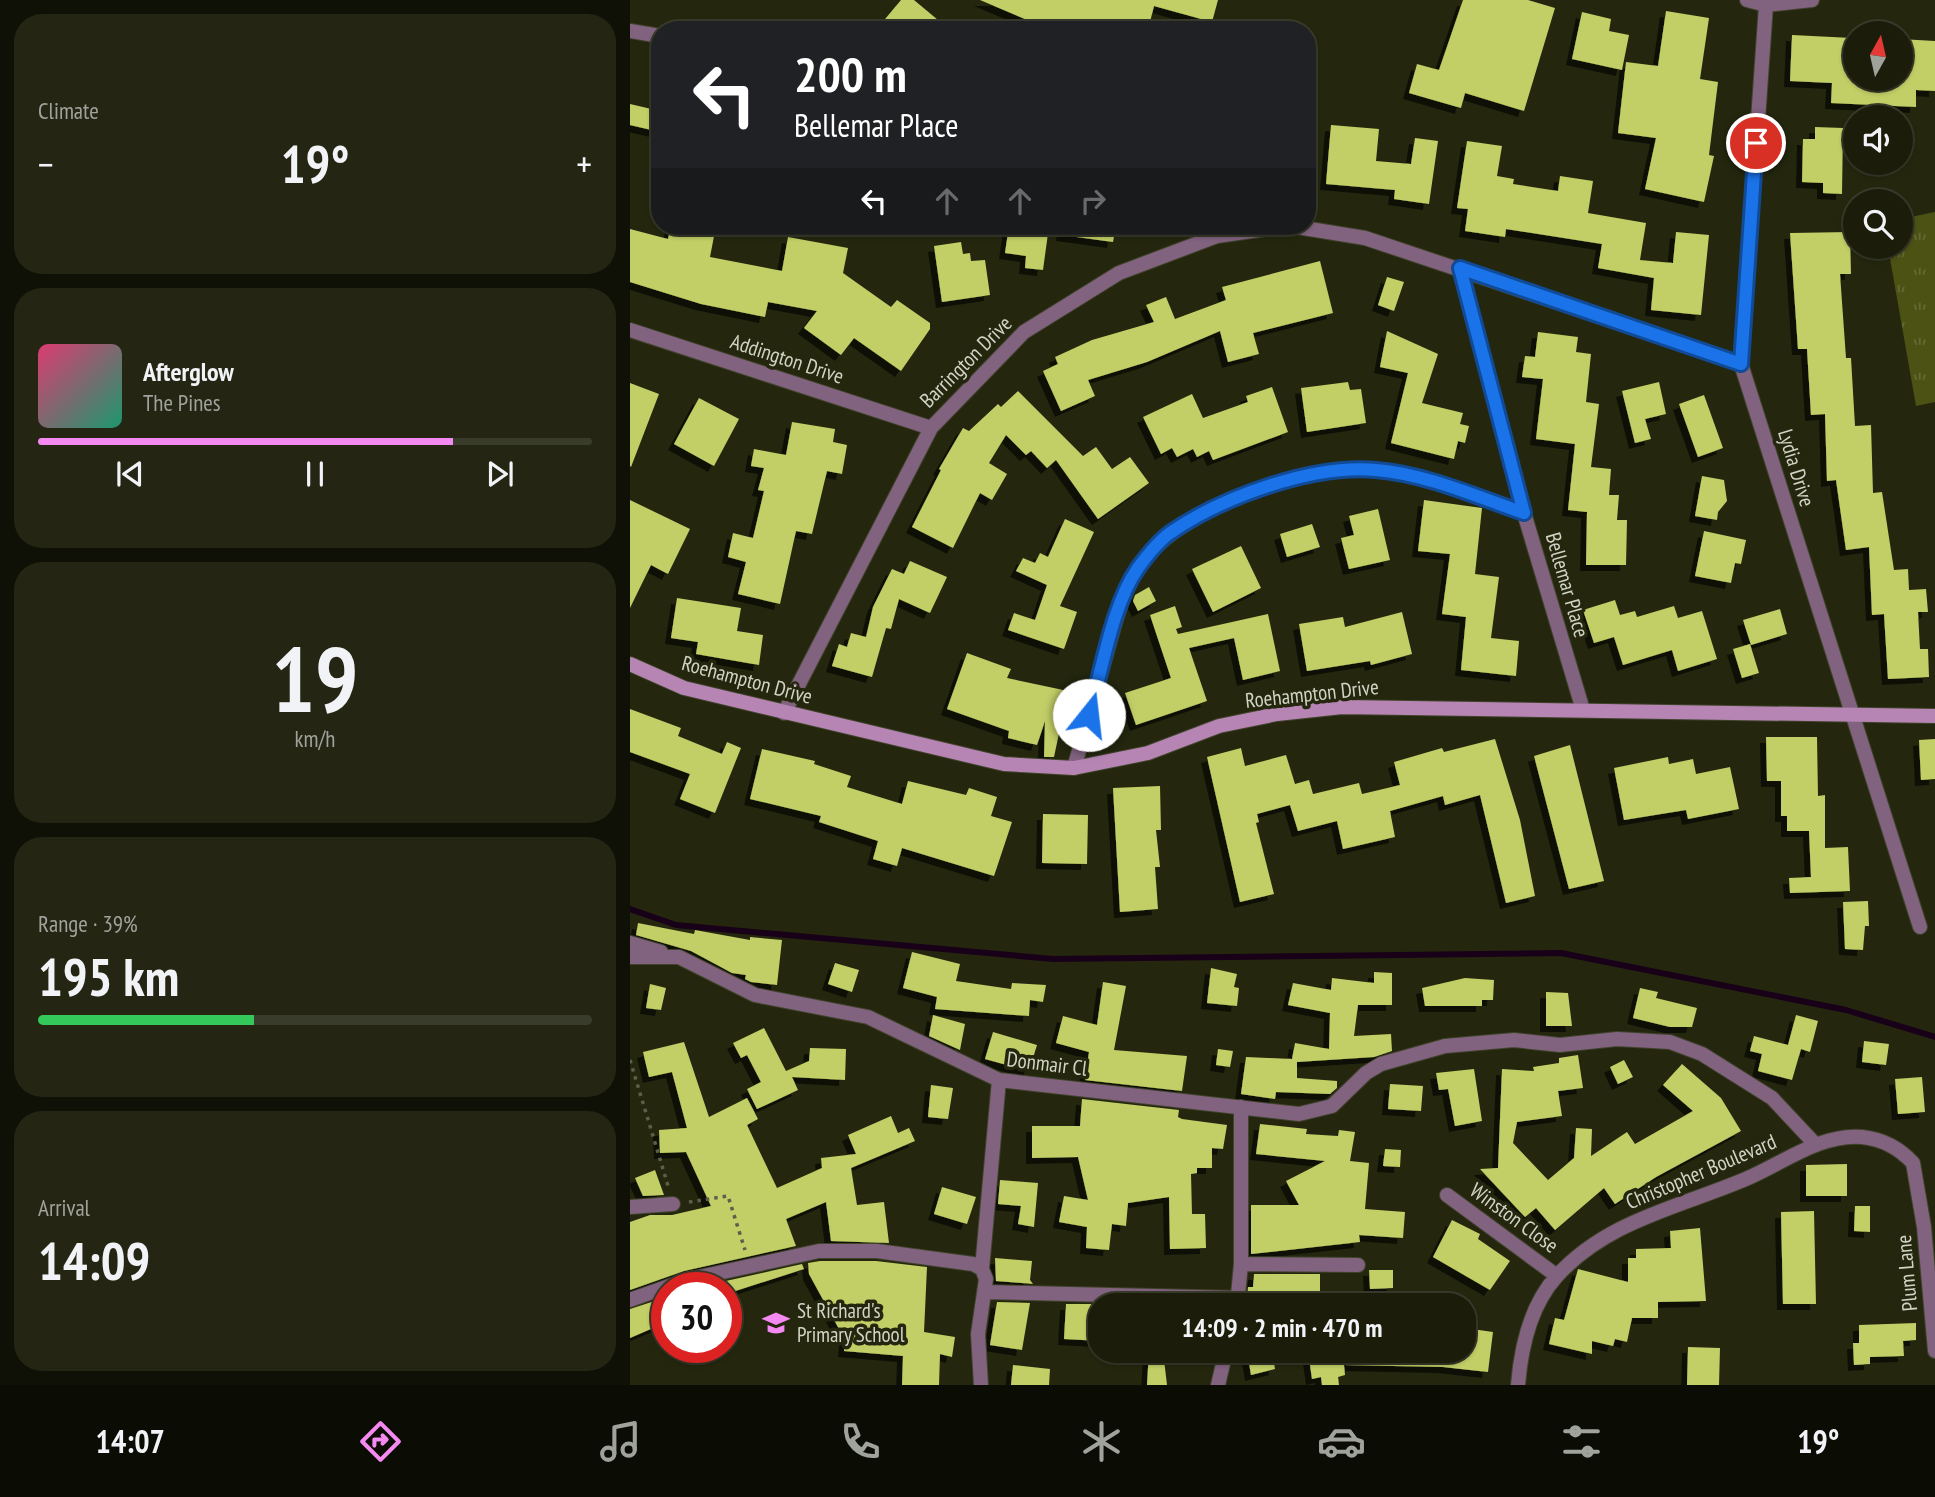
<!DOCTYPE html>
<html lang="en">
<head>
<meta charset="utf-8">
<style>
  body { margin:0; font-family:"PT Sans Narrow",sans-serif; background:#242613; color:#f1f3f6; height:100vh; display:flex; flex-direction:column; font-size:26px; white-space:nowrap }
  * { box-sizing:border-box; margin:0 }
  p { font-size:23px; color:#a0a29c }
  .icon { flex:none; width:38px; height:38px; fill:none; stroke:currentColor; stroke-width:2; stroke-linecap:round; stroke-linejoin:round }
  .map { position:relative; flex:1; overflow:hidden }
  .drawer { display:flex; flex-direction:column; gap:14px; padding:14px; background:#0f1006; width:630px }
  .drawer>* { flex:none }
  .banner { position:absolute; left:21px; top:21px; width:665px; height:214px; border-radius:28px; box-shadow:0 2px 5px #0004,0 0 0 2px #393b2b; background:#202124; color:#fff; overflow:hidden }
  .needle { width:46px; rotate:8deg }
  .buttons { position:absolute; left:1213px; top:21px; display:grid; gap:14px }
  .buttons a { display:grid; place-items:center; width:70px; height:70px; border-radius:50%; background:#1b1d0a; box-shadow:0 2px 5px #0004,0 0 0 2px #393b2b; font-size:35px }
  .speed { position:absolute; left:21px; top:1272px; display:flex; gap:14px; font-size:35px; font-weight:700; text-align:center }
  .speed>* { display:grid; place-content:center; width:91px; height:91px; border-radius:50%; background:#1b1d0a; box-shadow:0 2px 5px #0004,0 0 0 2px #393b2b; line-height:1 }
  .speed .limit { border:10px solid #d22; background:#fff; color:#111 }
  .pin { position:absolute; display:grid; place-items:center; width:60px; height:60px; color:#fff; margin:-30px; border:4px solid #fff; border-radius:50%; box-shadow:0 2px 7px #0007 }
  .me { position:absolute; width:77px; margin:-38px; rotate:16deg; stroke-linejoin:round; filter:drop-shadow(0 0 5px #0008) }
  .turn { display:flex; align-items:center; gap:24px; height:147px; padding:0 28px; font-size:32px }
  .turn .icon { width:91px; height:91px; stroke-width:2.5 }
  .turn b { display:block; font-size:49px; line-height:60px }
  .lanes { display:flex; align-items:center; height:66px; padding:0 28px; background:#0003; justify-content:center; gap:35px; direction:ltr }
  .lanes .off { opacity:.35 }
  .big { font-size:52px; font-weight:700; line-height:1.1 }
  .drawer .tile { flex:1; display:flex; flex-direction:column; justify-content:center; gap:10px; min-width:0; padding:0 24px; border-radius:28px; background:#242613 }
  .drawer .dial { align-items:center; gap:0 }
  .dial b { font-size:91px; line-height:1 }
  .song { display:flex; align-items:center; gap:21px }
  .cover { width:84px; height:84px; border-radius:10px; background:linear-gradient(135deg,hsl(340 70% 55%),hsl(160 70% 35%)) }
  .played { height:7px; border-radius:4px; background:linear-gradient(90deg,#f389f1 75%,#393b2b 75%) }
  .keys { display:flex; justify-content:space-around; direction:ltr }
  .heat { display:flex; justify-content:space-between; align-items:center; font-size:38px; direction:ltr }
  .charge { height:10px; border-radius:5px; background:linear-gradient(90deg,#34c759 39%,#393b2b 0) }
  .trip { position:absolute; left:458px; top:1293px; width:388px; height:70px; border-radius:28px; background:#1b1d0a; box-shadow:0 2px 5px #0004,0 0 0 2px #393b2b; font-weight:700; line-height:70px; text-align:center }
  .dock { display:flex; height:112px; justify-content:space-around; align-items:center; background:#0b0c04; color:#a0a29c }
  .dock .icon { width:49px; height:49px }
  .dock .on { color:#f389f1 }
  .dock b { font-size:32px; color:#f1f3f6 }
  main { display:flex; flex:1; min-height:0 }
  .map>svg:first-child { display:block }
  .grass { fill:url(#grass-tufts) }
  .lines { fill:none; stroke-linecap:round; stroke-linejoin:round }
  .stream { stroke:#190019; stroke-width:6 }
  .building { fill:#c2ce66; filter:url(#shadow) }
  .street-casing { stroke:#40432b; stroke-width:16 }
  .secondary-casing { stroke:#40432b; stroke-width:16 }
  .path { stroke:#5c5f49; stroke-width:3.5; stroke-dasharray:3.5 5; stroke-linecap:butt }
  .street { stroke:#81627f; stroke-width:14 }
  .secondary { stroke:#b685b4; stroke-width:14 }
  .route-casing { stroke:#114b97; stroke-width:18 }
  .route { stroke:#1a73e8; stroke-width:12 }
  .labels { text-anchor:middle; stroke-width:7; stroke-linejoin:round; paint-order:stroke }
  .street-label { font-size:21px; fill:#d1d4c5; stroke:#24270e }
  .poi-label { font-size:21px; fill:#d1d4c5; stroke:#24270e; text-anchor:start }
</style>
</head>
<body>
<main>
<section class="drawer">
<div class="tile"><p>Climate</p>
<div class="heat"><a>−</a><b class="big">19°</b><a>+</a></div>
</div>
<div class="tile">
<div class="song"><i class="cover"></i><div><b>Afterglow</b><p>The Pines</p></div></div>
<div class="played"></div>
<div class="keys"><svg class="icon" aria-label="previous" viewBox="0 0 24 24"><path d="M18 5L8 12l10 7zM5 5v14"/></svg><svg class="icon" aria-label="pause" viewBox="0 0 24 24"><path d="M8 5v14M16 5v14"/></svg><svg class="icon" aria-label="next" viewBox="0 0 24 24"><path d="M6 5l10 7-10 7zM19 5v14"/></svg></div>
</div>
<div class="tile dial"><b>19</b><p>km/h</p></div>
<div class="tile"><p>Range · 39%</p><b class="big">195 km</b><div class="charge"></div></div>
<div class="tile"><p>Arrival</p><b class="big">14:09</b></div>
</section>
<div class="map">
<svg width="1305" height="1385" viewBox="0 0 1305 1385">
  <defs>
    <pattern id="grass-tufts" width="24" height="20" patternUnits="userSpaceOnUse" patternTransform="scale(1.75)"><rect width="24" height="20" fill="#4c5214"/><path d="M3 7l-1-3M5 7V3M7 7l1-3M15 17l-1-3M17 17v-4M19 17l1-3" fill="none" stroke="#656a35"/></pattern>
    <filter id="shadow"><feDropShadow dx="-6" dy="6" stdDeviation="0" flood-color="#0009"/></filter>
  </defs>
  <rect width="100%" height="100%" fill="#24270e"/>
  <path class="grass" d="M1305 212V402L1286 406 1258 247H1270L1271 219Z"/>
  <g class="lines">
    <path class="stream" d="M0 909 46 925 423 959 931 953 1216 1010 1305 1037"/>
  </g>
  <path class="building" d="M271 0H284L320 30H246Z
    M350 0H588L582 22 524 6 518 30H421Z
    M833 0H898L925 8 894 111 835 93 831 108 779 93 787 64 809 70Z
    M1036 11 1079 18 1070 79 1088 82 1079 155 1084 156 1074 202 1015 189 1026 138 988 133 996 62 1028 66Z
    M952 12 981 19 979 31 999 35 992 70 942 59Z
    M1162 35 1222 38 1220 79H1270V39L1305 41V91L1286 90V107L1201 103 1202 83 1160 81Z
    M0 104 30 111V132L0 125Z
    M701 125 749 129 746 161 781 164 785 138 808 141 799 204 764 199 765 190 696 184Z
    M1185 127 1213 128 1212 194 1193 193V183L1172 182 1173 139H1185Z
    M837 141 872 146 867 176 884 179 883 184 928 191 930 176 963 181 958 213 1016 223 1010 260 1043 263 1046 232 1079 235 1071 315 1021 310 1024 278 968 268 972 244 876 229 875 237 835 231 838 209 827 208Z
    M41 226H86L80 257 152 271 158 237 218 248 213 273 261 307 267 300 300 323V329L271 371 224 338 211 355 174 328 187 311 138 302 135 317 71 304 0 282V229L38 239Z
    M379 226H419L413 270 395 268 396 256 375 253Z
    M433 226H486L483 242 432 235Z
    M1220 232 1221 274H1210L1216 358H1221L1225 426 1241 425 1243 493 1252 492 1264 570 1278 569 1279 590 1296 589 1298 612H1288L1290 649H1298L1299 677 1258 679 1254 614 1242 615 1239 547 1216 550 1206 480 1197 481 1195 414 1181 415 1177 349H1168L1160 233Z
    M331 242 333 254 340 253 341 261 355 260 360 295 312 302 304 246Z
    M690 261 703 313 623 333 629 354 598 362 590 331 517 362 458 380 465 396 431 411 413 371 428 364 425 357 462 340 524 322 516 305 536 297 545 319 596 300 592 287Z
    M757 277 774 282 764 311 748 305Z
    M757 331 808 354 792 403 833 413 830 424 839 426 835 443 828 441 824 459 761 443 778 373 750 367Z
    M908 332 948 337 946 352 961 354 956 402 969 404 961 467 981 469 979 495H989L987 520H997L996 565H956L957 512 938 510 945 444 906 439 913 379 892 377 895 356 905 357Z
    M718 382 720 390 731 389 736 423 677 432 671 388Z
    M1029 382 1036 414 1015 419 1021 439 1005 443 992 391Z
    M0 383 29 394 1 467 0 466Z
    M642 387 658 432 583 460 579 451 567 457 563 449 547 457 542 448 531 454 513 417 562 394 573 418 618 402 616 396Z
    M388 391 453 456 466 447 482 469 500 457 519 483 468 519 426 460 417 468 401 451 396 455 376 435 359 463 377 474 362 500 350 493 323 548 282 527 311 470 309 469 333 428 339 431 368 404 371 407Z
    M1074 395 1093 448 1068 457 1049 404Z
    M69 398 109 419 84 466 44 444Z
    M162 422 205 429 203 442 217 445 212 474 197 471 182 534 166 531 150 604 108 594 116 562 98 557 103 533 123 538 134 491 128 490 134 468 121 466 124 449 156 455Z
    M1072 476 1094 480 1097 501 1088 512 1087 520 1065 516Z
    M0 500 60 529 38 574 21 565 0 608Z
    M794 500 852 508 845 574 869 577 861 638 889 641 886 676 831 670 836 617 812 614 820 554 788 551Z
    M748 509 760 560 719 569 711 538 724 535 719 516Z
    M435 519 464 532 430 606 447 612 434 649 378 630 384 613 405 620 417 585 386 571 393 558 405 563 410 553 418 557Z
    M682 524 690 547 657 557 650 534Z
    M1074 531 1116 540 1111 564 1105 563 1101 583 1065 576Z
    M611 546 631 588 583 612 562 569Z
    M280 561 317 577 300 613 269 599 261 629 256 628 242 677 202 666 209 644 217 647 221 633 236 637 243 607 262 569 274 574Z
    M519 587 526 601 508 611 503 601 505 595Z
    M47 598 111 608 107 631 133 635 129 665 66 654 68 642 41 638Z
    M985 600 990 615 1005 611 1007 617 1044 606 1048 618 1072 611 1087 659 1048 671 1042 650 993 665 984 637 964 643 953 610Z
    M545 606 552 627 546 629 548 634 638 614 650 671 613 680 604 638 559 648 577 701 506 725 495 693 541 678 520 615Z
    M1150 609 1157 634 1121 645 1113 620Z
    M772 612 782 654 741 665 740 661 677 671 669 624 713 617 715 627Z
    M1120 644 1129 673 1112 678 1103 649Z
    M337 653 381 669 377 678 438 691 424 757H414L415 721 407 745 378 738 379 731 317 709Z
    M0 709 51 728 48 736 92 754 97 742 111 748 85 813 50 799 60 774 0 752Z
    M1136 737H1187L1188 796 1195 795V848L1218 847 1220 891 1160 893 1159 878 1181 877 1179 831H1157V816H1151V781H1137Z
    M865 739 890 820 905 896 876 903 850 795 815 805 813 796 760 811 765 837 713 849 707 821 668 831 660 805 627 814 629 822 626 823 644 894 610 902 577 757 611 748 615 766 656 755 665 784 679 780 683 794 729 783 732 794 770 785 764 762 812 748 814 752Z
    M1305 739V779L1291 780 1289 740Z
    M940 745 974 881 939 889 904 756Z
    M132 749 185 761 184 764 221 776 217 787 272 804 278 781 336 795 339 788 367 797 361 816 382 822 364 876 272 848 267 866 243 859 248 841 189 822 191 816 120 799Z
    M1038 757 1039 764 1063 759 1066 774 1100 767 1109 809 1058 819 1056 810 994 820 984 768Z
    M530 786 531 830H526L530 867H525L528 909 490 912 483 788Z
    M413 814 458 815 457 864 412 863Z
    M1238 901 1239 926H1235L1233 950 1215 949 1213 902Z
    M8 923 64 934 65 930 120 940V937L152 940 147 985 121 982 115 979 116 975 102 973 61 951 6 935Z
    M282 952 330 964 326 981 381 989 382 983 416 985 413 1002 400 1000 399 1016 305 1009 307 997 273 988Z
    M205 963 229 970 222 992 198 984Z
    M581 968 607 974 604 987 609 988 607 1006 577 1003Z
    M744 972 762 973V1005H728L724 1036 761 1034 762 1051 744 1057 667 1062V1078L707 1081V1088L700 1094 646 1092 645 1099 611 1094 616 1057 662 1059 665 1043 699 1049 700 1013 658 1005 663 983 701 990 702 978 744 983Z
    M835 978 864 980 863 1000H852V1006H795L792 988Z
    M473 982 496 986 484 1050 557 1056 552 1091 455 1080 459 1052 426 1043 433 1016 467 1025Z
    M20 984 36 988 31 1010 16 1008Z
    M1010 988 1028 992 1026 998 1067 1008 1062 1027H1040L1003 1018Z
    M916 992 938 993 942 1026H916Z
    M303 1015 335 1024 330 1050 299 1036Z
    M1166 1015 1188 1021 1180 1052 1171 1049 1162 1080 1128 1071 1132 1054 1120 1051 1124 1036 1158 1045Z
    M134 1028 156 1071 179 1061 180 1048 216 1049 215 1080 162 1077 168 1090 127 1109 117 1089 131 1082 117 1055 111 1058 103 1043Z
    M363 1032 407 1045 399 1071 355 1059Z
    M1234 1041 1259 1044 1256 1065 1232 1062Z
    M54 1042 79 1117 117 1098 128 1119 117 1125 147 1188 192 1168 191 1158 226 1154 218 1135 261 1116 268 1133 279 1128 285 1141 221 1168 227 1205 254 1202 259 1243 201 1241 196 1202 156 1219 166 1246 54 1271 0 1290V1222L20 1215H42L81 1206 56 1152 30 1153 29 1130 57 1128 42 1072 19 1077 13 1052Z
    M588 1049 603 1051 600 1067 586 1065Z
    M948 1055 953 1088 928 1091 932 1116 887 1122 883 1143 918 1180 944 1158 946 1128 962 1129 961 1156 997 1132 1005 1144 1063 1111 1033 1085 1052 1064 1091 1098 1111 1131 1026 1177 985 1204 974 1188 925 1230 906 1208 895 1217 850 1169 868 1168 872 1069 904 1071 903 1067 929 1063V1058Z
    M994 1060 1003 1077 988 1084 980 1067Z
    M844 1069 852 1121 825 1126 818 1089 809 1090 806 1073Z
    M1292 1077 1295 1112 1268 1114 1265 1079Z
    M760 1084 793 1086 791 1111 758 1109Z
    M301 1085 323 1088 318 1119 298 1117Z
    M452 1099 549 1110 548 1117 552 1119 597 1125 593 1149 582 1148V1168H567V1173L561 1174 562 1214H575L576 1248 540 1249 539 1197 498 1203 496 1226 482 1224 479 1250 456 1248 457 1227 429 1222 434 1196 458 1200 448 1157 402 1158V1126H450Z
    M630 1124 677 1129 676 1134 708 1136 709 1130 725 1132 720 1161 739 1163 735 1209 775 1212 773 1238 729 1235 730 1242 621 1254V1205H669L656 1181 695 1161 626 1154Z
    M755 1149 771 1150 770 1167 753 1166Z
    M1217 1164V1196H1176V1165Z
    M25 1170 34 1195 13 1196 5 1178Z
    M370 1180 408 1183 404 1227 388 1224 391 1206 368 1204Z
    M312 1187 346 1197 337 1224 304 1214Z
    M1225 1206H1240V1232L1224 1231Z
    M1184 1211 1186 1304H1153L1151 1212Z
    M822 1220 850 1234 848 1239 880 1261 860 1290 803 1257Z
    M1070 1228 1076 1301 1028 1302V1318H1002L997 1342 985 1339 983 1346 962 1341V1354L919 1344 925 1318 934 1320 948 1269 998 1282V1258H1006V1249L1041 1248 1040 1231Z
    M365 1258 402 1261 400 1280 403 1284 366 1281Z
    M190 1261H246L297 1267 294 1332 325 1337 322 1357 310 1354 309 1385H272L273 1356 214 1351 216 1330 209 1329 179 1274 178 1263Z
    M172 1264 174 1269 96 1294V1288H64Z
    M739 1270H763V1288L740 1289Z
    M624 1274H690V1292H647L646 1306H617L618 1287H623Z
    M37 1297V1322L0 1338V1309Z
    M367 1302 400 1303 392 1350 360 1345Z
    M436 1304H462V1323H471V1341L434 1339Z
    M1286 1323V1340L1273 1341 1274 1356 1240 1357V1364L1224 1365 1223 1343H1229V1325Z
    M835 1328 863 1332 858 1372 813 1367 714 1365 715 1375 708 1377 709 1385H692L691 1377 682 1379 678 1351H835Z
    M1058 1347 1090 1348 1089 1385H1057Z
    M519 1351H533L537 1385H517Z
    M617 1351H642L645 1369 621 1375Z
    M383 1365 420 1369 419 1385H381Z"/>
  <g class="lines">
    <g class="street-casing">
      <path id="street" d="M1117 0 1136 5 1182 0
        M1136 5 1111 364 1290 927
        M0 31 30 36
        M661 226 735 238 1111 364
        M830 268 894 513 953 710
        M0 330 301 428
        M154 713 301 428 394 332 489 273 587 236 658 226
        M444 768C455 730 465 693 476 655 484 627 491 596 506 571 543 509 678 462 747 470 797 475 847 497 894 513
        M0 943 31 952
        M0 957H49L125 995 238 1017 369 1080 669 1114 702 1106 736 1073 751 1064 815 1046 884 1040 930 1045 987 1039 1040 1042 1072 1054 1142 1098 1186 1145
        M817 1195 927 1276
        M0 1207 43 1204
        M611 1264 728 1265
        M355 1292 609 1298
        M0 1300 56 1280 189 1251H247L343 1264 352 1269
        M607 1305 611 1264V1107
        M351 1385 348 1334 356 1279 352 1269 369 1080
        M588 1385 596 1351
        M888 1385C891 1348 901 1305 926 1277 977 1220 1051 1207 1118 1178 1153 1163 1192 1133 1232 1137 1252 1139 1270 1149 1283 1163L1294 1227 1305 1351"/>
    </g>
    <g class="secondary-casing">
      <path id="secondary" d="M0 664 54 688 374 764 444 768 518 753 589 726 647 714 712 707 1305 716"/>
    </g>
    <path class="path" d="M0 1060 39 1189
      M59 1202 98 1196 115 1250"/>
    <use href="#street" class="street"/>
    <use href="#secondary" class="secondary"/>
  </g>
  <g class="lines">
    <g class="route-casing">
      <path id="route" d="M459 715C472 671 482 605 508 568 516 557 529 541 540 533 592 497 683 464 746 470 796 474 847 497 894 513L830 268 1111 364 1126 143"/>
    </g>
    <use href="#route" class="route"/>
  </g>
  <defs>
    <g id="school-bare" transform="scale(2.1)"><path d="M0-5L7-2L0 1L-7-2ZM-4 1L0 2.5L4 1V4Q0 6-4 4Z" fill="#f389f1" stroke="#24270e" stroke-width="2.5" paint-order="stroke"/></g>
  </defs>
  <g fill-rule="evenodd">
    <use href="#school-bare" x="146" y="1323"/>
  </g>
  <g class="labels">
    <g class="street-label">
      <text transform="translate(157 359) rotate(18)" y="7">Addington Drive</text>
      <text transform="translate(336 362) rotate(-45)" y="7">Barrington Drive</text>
      <text transform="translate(1166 468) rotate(73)" y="7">Lydia Drive</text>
      <text transform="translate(937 585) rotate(74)" y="7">Bellemar Place</text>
      <text transform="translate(117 680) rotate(15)" y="7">Roehampton Drive</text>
      <text transform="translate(682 694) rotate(-6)" y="7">Roehampton Drive</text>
      <text transform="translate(417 1064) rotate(7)" y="7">Donmair Cl</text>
      <text transform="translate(1071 1172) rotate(-23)" y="7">Christopher Boulevard</text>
      <text transform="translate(884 1218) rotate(36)" y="7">Winston Close</text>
      <text transform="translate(1277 1273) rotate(-95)" y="7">Plum Lane</text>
    </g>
    <g class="poi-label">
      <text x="167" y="1318">St Richard's<tspan x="167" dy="24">Primary School</tspan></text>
    </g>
  </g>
</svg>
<div class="buttons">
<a><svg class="needle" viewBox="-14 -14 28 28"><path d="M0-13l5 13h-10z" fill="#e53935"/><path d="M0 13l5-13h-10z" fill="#a0a29c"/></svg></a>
<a><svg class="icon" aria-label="sound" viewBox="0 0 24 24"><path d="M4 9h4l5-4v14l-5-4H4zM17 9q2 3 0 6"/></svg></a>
<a><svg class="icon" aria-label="search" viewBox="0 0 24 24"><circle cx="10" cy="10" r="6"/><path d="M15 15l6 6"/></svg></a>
</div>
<div class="speed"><div class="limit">30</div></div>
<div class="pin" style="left:1126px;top:143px;background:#d93025"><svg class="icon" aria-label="arrive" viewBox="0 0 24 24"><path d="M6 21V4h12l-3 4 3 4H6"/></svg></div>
<svg class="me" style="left:459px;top:715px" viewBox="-20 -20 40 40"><circle r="19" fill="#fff"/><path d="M0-13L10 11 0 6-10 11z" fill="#1a73e8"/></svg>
<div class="trip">14:09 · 2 min · 470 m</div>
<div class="banner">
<div class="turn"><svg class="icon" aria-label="left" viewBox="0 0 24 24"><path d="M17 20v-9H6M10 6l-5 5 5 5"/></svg><div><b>200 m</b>Bellemar Place</div></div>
<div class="lanes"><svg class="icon" aria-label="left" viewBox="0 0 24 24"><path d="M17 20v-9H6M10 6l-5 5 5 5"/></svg><svg class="icon off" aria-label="ahead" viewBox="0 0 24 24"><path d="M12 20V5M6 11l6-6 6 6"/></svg><svg class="icon off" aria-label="ahead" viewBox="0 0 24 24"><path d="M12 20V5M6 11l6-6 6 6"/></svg><svg class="icon off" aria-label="right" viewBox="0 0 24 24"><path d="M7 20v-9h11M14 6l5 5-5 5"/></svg></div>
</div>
</div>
</main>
<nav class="dock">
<b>14:07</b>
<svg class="icon on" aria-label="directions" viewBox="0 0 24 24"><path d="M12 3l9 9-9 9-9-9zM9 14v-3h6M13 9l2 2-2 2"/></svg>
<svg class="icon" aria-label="music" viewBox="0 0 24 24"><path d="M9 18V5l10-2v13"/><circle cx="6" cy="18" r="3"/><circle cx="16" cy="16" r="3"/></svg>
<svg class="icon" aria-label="phone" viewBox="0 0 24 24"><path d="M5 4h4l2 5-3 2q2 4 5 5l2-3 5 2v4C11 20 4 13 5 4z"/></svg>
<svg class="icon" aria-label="climate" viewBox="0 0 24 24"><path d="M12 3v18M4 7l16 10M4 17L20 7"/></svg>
<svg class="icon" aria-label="car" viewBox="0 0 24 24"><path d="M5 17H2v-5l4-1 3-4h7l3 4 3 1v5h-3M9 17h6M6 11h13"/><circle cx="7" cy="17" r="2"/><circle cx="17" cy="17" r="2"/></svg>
<svg class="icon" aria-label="filters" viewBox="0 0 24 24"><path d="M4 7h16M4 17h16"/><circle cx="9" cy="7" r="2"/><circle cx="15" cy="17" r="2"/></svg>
<b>19°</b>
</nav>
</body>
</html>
